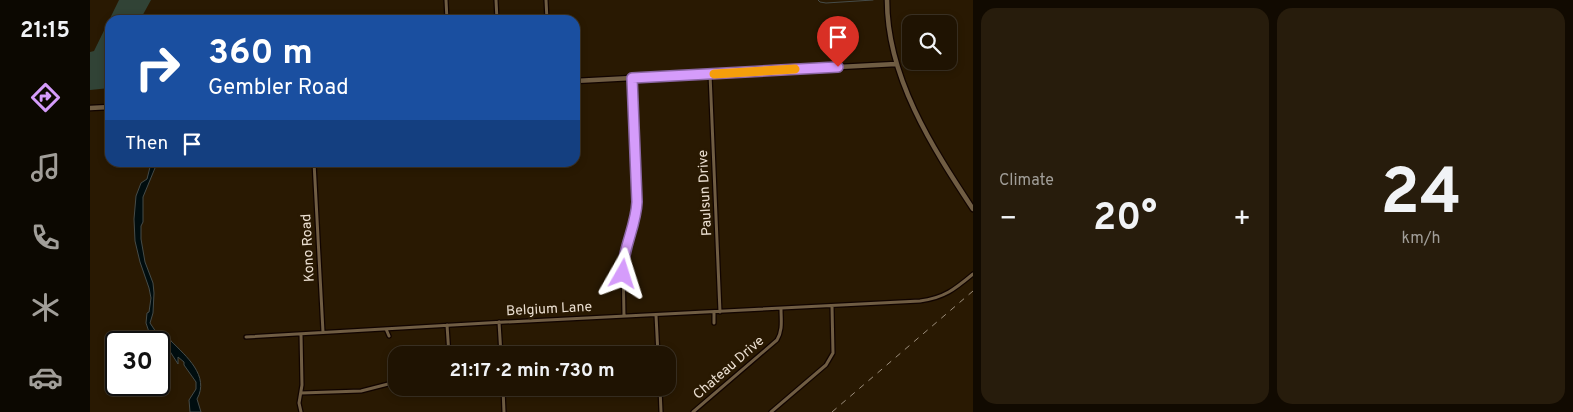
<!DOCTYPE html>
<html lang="en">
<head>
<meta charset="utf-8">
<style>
  body { margin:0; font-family:Overpass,sans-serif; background:#271c0c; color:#f1f3f6; height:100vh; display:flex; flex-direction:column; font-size:19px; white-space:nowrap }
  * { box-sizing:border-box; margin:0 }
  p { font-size:16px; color:#a19e99 }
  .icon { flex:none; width:28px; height:28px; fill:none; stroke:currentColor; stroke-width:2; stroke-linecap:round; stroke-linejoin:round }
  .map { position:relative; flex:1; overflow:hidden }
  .drawer { display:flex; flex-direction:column; gap:8px; padding:8px; background:#110a01; width:600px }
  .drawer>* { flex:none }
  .hud { position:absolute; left:15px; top:15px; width:475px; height:152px; border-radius:15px; box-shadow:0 2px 8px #0003,0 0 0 1px #3c3224; background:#1a4fa0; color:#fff; overflow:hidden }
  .tools { position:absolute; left:812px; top:15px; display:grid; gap:10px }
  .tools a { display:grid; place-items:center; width:55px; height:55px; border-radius:10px; background:#1f1302; box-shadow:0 2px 8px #0003,0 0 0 1px #3c3224; font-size:25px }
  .speed { position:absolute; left:15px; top:331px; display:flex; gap:10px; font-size:25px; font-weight:700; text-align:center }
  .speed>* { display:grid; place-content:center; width:65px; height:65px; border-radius:50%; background:#1f1302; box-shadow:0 2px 8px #0003,0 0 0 1px #3c3224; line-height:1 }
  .speed .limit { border:2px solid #111; border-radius:8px; background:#fff; color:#111 }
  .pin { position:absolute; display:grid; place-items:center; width:42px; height:42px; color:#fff; margin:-51px -21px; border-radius:50% 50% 50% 0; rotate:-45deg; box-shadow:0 0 5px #0007 }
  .pin .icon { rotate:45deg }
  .me { position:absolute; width:55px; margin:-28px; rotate:6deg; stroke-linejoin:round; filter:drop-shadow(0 0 4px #0008) }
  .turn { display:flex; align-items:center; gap:18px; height:105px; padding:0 20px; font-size:22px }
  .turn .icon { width:65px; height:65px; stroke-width:2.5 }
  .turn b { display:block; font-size:35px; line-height:42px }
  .then { display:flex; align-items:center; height:48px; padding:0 20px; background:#0003; gap:10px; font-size:19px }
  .big { font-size:38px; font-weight:700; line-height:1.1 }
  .drawer .card { flex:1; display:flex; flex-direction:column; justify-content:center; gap:8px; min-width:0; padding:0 18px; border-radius:15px; background:#271c0c }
  .drawer .dial { align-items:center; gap:0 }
  .dial b { font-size:65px; line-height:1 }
  .heat { display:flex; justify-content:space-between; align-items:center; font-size:28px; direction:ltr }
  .drawer .tiles { flex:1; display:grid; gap:8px; grid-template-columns:repeat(2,1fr) }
  .trip { position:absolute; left:298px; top:346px; width:288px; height:50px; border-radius:15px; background:#1f1302; box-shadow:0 2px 8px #0003,0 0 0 1px #3c3224; font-weight:700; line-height:50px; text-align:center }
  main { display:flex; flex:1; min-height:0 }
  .tabs { display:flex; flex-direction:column; width:90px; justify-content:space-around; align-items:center; background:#0c0801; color:#a19e99 }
  .tabs .icon { width:35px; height:35px }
  .tabs .active { color:#d59cfb }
  .tabs b { font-size:22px; color:#f1f3f6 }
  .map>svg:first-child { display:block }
  .green { fill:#314336 }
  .water { fill:#000d0f; stroke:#464c49 }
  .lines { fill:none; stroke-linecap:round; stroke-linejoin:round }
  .stream { stroke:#464c49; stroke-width:1 }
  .street-casing { stroke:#110400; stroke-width:5.5 }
  .secondary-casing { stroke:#110400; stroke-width:7 }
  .street { stroke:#705d43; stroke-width:3 }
  .secondary { stroke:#705d43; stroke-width:4.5 }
  .rail { stroke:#9c8e7c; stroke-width:1; stroke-dasharray:6 6; stroke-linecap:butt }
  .route-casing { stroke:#8a65a3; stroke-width:12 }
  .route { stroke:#d59cfb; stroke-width:9 }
  .slow { stroke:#f59e0b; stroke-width:9 }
  .labels { text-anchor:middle; stroke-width:5; stroke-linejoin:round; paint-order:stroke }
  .street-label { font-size:14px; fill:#ebdfd1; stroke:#291902 }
</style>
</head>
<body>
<main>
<nav class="tabs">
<b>21:15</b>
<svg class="icon active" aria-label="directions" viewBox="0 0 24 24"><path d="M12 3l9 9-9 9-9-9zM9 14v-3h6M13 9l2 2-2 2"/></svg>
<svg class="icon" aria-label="music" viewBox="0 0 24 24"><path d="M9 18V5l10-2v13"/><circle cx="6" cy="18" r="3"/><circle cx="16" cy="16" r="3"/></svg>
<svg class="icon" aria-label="phone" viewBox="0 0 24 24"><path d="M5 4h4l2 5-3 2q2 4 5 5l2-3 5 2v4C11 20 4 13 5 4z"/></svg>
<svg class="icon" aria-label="climate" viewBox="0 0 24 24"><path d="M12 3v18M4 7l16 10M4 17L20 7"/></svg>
<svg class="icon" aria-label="car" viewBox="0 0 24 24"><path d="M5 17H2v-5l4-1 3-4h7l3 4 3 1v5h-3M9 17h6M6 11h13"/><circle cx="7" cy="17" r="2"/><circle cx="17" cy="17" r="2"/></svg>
</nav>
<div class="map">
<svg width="883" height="412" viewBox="0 0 883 412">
  <rect width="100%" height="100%" fill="#291902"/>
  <path class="green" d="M29 0H61L50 20H20V88L0 90V52L4 51Z"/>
  <path class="water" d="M61 163H65V168L53 197V222L51 226V239L55 262 63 283 64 293 63 313 60 323 66 332 79 336 81 341C96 356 120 376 107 399L111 412H100L99 400 106 389V382L94 365V362L88 357V364L74 342 69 340 59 332 56 323 57 313 59 312 61 298 59 288 50 262 45 241 44 219 46 196 51 183 57 179Z"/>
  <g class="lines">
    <path class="stream" d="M728 0 730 2 736 3 783 0"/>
    <g class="street-casing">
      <path id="street" d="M356 0 357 20
        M406 0 407 20
        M456 0 457 20
        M620 74 630 312
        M224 162 233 332
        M624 312V323
        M566 315 568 355
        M534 316 533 259 545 220 547 202 542 78
        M409 322 411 355
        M357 325 359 355
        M296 329 299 336
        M156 337 397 323 830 301C854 298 865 289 883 274
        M413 388 414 412
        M570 388 571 412
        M211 393 271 391 306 382
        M211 412 209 403 212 385 211 334
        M603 412 687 340C693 330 691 320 691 309
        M681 412 736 365 743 353 742 306"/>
    </g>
    <g class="secondary-casing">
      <path id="secondary" d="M797 0C797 77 842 147 883 209
        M485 81 806 64
        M0 108 20 107"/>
    </g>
    <use href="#street" class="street"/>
    <use href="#secondary" class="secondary"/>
    <path class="rail" d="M742 412 883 291"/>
  </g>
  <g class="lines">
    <g class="route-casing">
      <path id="route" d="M533 274C532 249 546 227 547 202L542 78 748 67"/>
    </g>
    <use href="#route" class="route"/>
    <path class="slow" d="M624 74 705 69"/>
  </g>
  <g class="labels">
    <g class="street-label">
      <text transform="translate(614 193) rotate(-93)" y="5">Paulsun Drive</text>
      <text transform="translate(217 248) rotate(-93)" y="5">Kono Road</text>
      <text transform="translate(459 308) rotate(-3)" y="5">Belgium Lane</text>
      <text transform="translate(638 367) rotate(-41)" y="5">Chateau Drive</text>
    </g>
  </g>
</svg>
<div class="tools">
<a><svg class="icon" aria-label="search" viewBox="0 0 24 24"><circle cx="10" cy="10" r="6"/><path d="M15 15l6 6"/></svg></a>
</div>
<div class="speed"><div class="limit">30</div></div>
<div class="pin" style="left:748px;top:67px;background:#d93025"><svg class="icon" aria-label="arrive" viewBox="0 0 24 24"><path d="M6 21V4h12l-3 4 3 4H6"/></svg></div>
<svg class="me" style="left:533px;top:274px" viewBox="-20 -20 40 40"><path d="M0-17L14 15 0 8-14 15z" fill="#d59cfb" stroke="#fff" stroke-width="4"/></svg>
<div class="trip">21:17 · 2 min · 730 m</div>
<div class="hud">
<div class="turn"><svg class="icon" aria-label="right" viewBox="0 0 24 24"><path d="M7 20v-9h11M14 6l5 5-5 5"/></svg><div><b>360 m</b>Gembler Road</div></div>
<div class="then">Then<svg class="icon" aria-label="arrive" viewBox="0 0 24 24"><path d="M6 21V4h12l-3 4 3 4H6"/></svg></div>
</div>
</div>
<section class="drawer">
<div class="tiles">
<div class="card"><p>Climate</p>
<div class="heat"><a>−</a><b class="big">20°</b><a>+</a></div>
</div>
<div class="card dial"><b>24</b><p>km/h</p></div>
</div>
</section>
</main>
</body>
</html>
